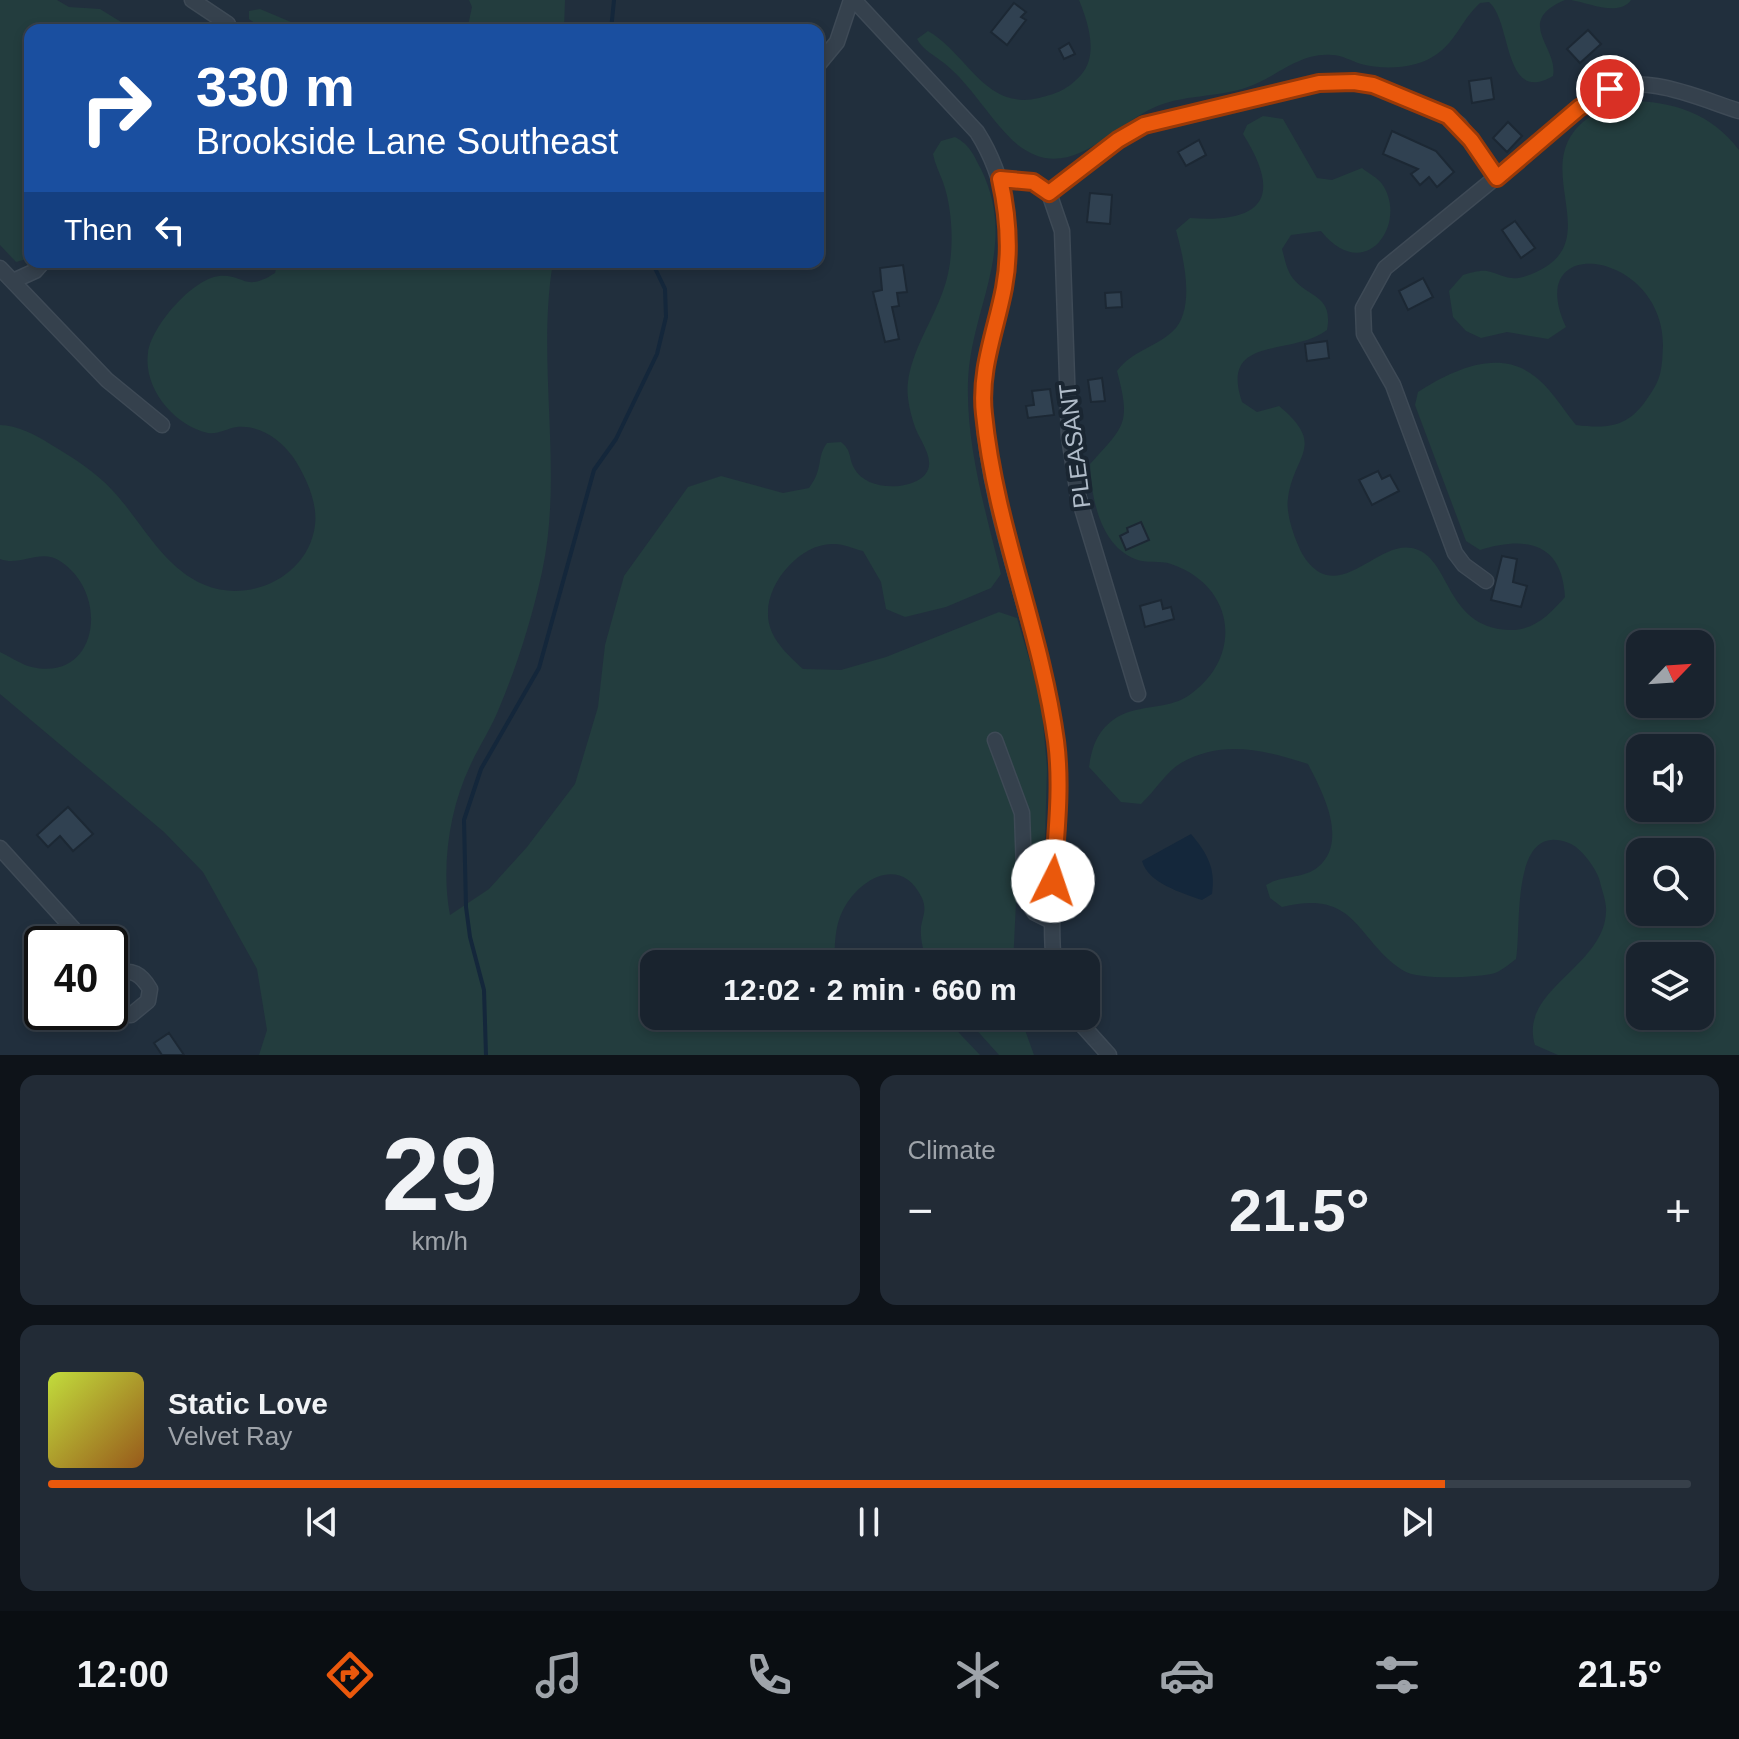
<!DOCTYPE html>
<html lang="en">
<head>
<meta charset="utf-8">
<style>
  body { margin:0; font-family:Arial,sans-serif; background:#222b36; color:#f1f3f6; height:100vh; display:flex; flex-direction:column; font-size:30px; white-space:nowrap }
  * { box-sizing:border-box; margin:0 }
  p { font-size:26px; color:#9fa4aa }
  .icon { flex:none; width:44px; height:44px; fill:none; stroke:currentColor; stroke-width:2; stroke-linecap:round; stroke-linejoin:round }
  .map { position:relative; height:1055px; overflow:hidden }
  .panel { display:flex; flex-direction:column; gap:20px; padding:20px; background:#0e1319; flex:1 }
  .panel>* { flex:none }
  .banner { position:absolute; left:24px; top:24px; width:800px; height:244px; border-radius:16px; box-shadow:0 4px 12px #0003,0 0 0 2px #37404a; background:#1a4fa0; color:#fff; overflow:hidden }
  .needle { width:52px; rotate:65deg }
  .fabs { position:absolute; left:1626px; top:630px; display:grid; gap:16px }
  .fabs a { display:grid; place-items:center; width:88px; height:88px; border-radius:16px; background:#19232e; box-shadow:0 4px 12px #0003,0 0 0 2px #37404a; font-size:40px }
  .speed { position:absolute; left:24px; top:926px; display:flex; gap:16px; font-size:40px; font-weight:700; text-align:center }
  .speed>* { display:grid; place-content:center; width:104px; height:104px; border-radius:50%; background:#19232e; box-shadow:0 4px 12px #0003,0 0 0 2px #37404a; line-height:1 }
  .speed .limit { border:4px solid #111; border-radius:12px; background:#fff; color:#111 }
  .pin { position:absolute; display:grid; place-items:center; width:68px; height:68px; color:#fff; margin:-34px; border:4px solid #fff; border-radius:50%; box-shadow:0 2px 8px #0007 }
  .me { position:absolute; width:88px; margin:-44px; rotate:4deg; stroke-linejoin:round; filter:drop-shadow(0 0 6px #0008) }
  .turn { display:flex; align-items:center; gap:28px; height:168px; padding:0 40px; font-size:36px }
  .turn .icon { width:104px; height:104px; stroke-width:2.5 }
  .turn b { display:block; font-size:56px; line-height:68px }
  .then { display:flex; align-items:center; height:76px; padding:0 40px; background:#0003; gap:16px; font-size:30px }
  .big { font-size:60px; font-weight:700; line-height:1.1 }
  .panel .tile { flex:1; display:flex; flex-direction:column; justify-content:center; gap:12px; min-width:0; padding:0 28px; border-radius:16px; background:#222b36 }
  .panel .dial { align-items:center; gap:0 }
  .dial b { font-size:104px; line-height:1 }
  .song { display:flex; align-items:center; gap:24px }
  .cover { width:96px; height:96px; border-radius:12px; background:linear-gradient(135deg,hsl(70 70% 55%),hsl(30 70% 35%)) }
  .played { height:8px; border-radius:4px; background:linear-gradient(90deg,#ea580c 85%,#37404a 85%) }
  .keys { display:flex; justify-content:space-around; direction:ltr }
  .heat { display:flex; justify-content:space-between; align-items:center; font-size:44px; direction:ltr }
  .panel .tiles { flex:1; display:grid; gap:20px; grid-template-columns:1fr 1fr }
  .tile:last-child { grid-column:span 2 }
  .trip { position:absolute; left:640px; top:950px; width:460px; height:80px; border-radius:16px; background:#19232e; box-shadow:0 4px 12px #0003,0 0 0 2px #37404a; font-weight:700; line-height:80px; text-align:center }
  .dock { display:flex; height:128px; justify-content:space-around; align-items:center; background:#0a0e12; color:#9fa4aa }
  .dock .icon { width:56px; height:56px }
  .dock .current { color:#ea580c }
  .dock b { font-size:36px; color:#f1f3f6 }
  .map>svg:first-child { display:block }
  .green { fill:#233d3e; fill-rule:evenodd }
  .water { fill:#14273b }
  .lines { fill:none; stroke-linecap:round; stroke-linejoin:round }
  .stream { stroke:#14273b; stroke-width:4 }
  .building { fill:#304151; stroke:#1c2834; stroke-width:2 }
  .minor-casing { stroke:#3e4a56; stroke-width:17 }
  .minor { stroke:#35414d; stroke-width:14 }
  .route-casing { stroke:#983908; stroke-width:20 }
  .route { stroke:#ea580c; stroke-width:14 }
  .labels { text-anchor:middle; stroke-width:8; stroke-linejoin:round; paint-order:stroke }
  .street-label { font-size:24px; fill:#b0bcc9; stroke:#1a2632 }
</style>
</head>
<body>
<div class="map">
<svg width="1739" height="1055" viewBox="0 0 1739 1055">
  <rect width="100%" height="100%" fill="#212f3d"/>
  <path class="green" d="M0 0H57L69 7 100 9 134 30H30V258L16 262 0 245Z
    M469 0H565L564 30H467L472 7Z
    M1079 0H1565C1513 22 1559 47 1553 76 1503 106 1512 21 1489 2L1480 3C1463 18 1456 41 1437 54 1417 69 1384 70 1361 64 1351 61 1342 55 1332 55 1299 52 1277 77 1248 87 1217 98 1183 94 1153 108 1120 123 1084 165 1045 158 1037 157 1024 150 1018 145 990 121 973 86 944 63 934 55 924 51 917 39L928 31C967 53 985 111 1039 98 1058 93 1067 90 1081 75 1099 55 1088 22 1079 0Z
    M1571 0H1631C1619 17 1589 3 1571 0Z
    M260 9 310 30C287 30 268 33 249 19V11Z
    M1628 101C1673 101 1711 113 1739 150V1055H1558L1535 1045C1518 990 1604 967 1606 912 1607 903 1602 891 1600 882 1598 871 1582 849 1571 844 1509 817 1522 929 1516 959 1510 963 1503 970 1495 973 1478 978 1418 980 1404 971 1356 941 1358 888 1282 907L1270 898 1266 885C1282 875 1304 879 1318 867 1349 841 1322 791 1308 764 1265 750 1222 739 1181 763 1167 771 1154 792 1141 804L1121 802 1089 767C1092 748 1096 733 1113 720 1136 703 1165 711 1188 696 1244 658 1236 586 1171 564 1160 560 1146 564 1135 559 1100 545 1091 497 1090 464 1125 425 1131 424 1117 371 1132 351 1154 348 1172 332 1197 310 1183 256 1176 230L1190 218C1261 223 1284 199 1243 134L1247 125 1263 116 1283 119 1317 178 1332 180 1362 168C1368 173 1378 178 1382 184 1409 222 1366 287 1321 231L1291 235 1282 249C1284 256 1286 267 1290 274 1305 299 1334 292 1327 330 1292 357 1219 334 1242 402L1257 412 1279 406C1327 446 1294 454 1288 498 1285 514 1297 548 1307 561 1340 603 1377 541 1412 548 1452 556 1443 627 1509 630 1534 631 1550 614 1565 597 1562 542 1526 536 1480 550L1466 541 1415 405 1418 392C1449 372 1495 349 1530 373 1549 385 1562 408 1576 425 1610 429 1629 427 1649 396 1662 378 1662 367 1663 345 1663 250 1521 231 1566 327L1548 339 1507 332 1481 338 1466 331 1453 317 1449 291 1463 275C1470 273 1480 270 1487 271 1500 274 1509 281 1523 277 1616 248 1526 171 1583 122 1595 111 1613 106 1628 101ZM1640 644H1700V704H1640ZM1640 748H1700V808H1640ZM1640 852H1700V912H1640ZM1640 956H1700V1016H1640Z
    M955 137C970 145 973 154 981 169 1019 247 971 306 968 382 966 446 986 513 1001 574L991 588 946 607 905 617 886 609 881 582 863 551C854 549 842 543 832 544 801 544 768 581 768 612 767 637 787 654 803 669L841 670 886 657 999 612 1017 618 1041 699 1047 768 1045 839 1017 882 1013 964H927C924 952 920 940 921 927 923 915 927 910 922 898 902 855 860 877 843 910 835 925 834 947 835 964H654V1016H943L980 1055H259L267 1030 257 969 203 872 164 832 0 694V652C9 656 19 663 28 666 97 686 112 595 60 561 40 548 21 567 0 559V425C17 425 36 435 50 444 72 457 96 472 113 491 142 522 163 568 205 585 250 604 309 576 315 525 318 502 305 475 293 457 280 439 260 425 237 427 228 428 217 435 208 433 175 426 143 389 148 353 151 327 192 279 219 276 245 274 244 293 275 273L278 262H553C536 364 564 471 542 572 532 618 518 663 500 706 492 727 479 746 470 766 449 810 441 868 450 915L489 889 527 847 575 784 598 707 605 645 624 576 688 487 721 476 783 493 809 488C824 468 816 458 827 443L841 442C852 451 848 456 854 468 865 489 901 491 920 479 942 464 918 440 914 424 910 412 906 394 908 382 912 350 932 322 943 291 955 260 954 213 943 182 939 172 935 164 933 154L941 141Z
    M964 1016H1020L1034 1055H999Z"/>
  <path class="water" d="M1191 834C1207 853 1216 868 1212 894L1202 900C1182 893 1148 883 1142 861Z"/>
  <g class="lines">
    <path class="stream" d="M611 30 614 0
      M486 1055 484 990 470 937 466 907 464 820 481 769 539 668 594 470 616 439 657 354 666 317 665 289 652 262"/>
  </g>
  <path class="building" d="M1014 3 1026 12 1021 17 1026 20 1007 45 991 32Z
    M1588 30 1601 44 1580 63 1567 49Z
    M1069 43 1075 54 1064 59 1059 49Z
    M1491 78 1494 99 1472 103 1469 81Z
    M1508 122 1522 136 1507 152 1493 138Z
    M1392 131 1436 151 1454 172 1437 187 1429 177 1420 185 1411 174 1418 169 1383 154Z
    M1199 140 1206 155 1186 166 1178 152Z
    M1090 193 1112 195 1110 224 1087 222Z
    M1515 221 1535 248 1521 258 1502 230Z
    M903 265 907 292 897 293 899 306 892 307 899 339 885 342 873 292 882 290 880 268Z
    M1423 278 1433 297 1408 310 1399 291Z
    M1121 292 1122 307 1106 308 1105 293Z
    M1327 341 1329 358 1307 361 1305 344Z
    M1102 378 1105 401 1091 402 1088 380Z
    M1050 389 1054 415 1028 418 1026 406 1034 405 1032 391Z
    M1378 471 1382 479 1390 475 1399 491 1372 505 1359 480Z
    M1141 522 1149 540 1126 550 1120 536 1128 532 1127 528Z
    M1502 556 1517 559 1513 582 1527 586 1521 607 1491 600Z
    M1161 600 1163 609 1171 607 1174 619 1145 627 1140 606Z
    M68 807 93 834 73 851 60 836 48 847 37 835Z
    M169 1033 184 1055H162L154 1043Z"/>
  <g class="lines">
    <g class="minor-casing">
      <path id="minor" d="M192 0 228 24
        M854 0 977 132C1007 179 1014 234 1003 289 996 329 981 367 983 408 989 520 1040 629 1056 740 1067 814 1046 890 1054 964
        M818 65 837 42 851 0
        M1000 179 1033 182 1049 193 1118 140 1144 125 1319 83 1354 82 1373 85 1448 116 1459 124 1497 178
        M1049 193 1062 231 1069 437 1078 495 1138 694
        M0 268 107 380 162 425
        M13 281 35 271 43 262
        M1486 581 1464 565 1455 553 1393 385 1364 334 1363 308 1385 268 1599 93C1645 71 1695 97 1739 111
        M995 740 1022 813 1025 898 1035 913 1051 921
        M0 848 87 944
        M110 982 115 974C132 968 141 974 150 989L148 1001 131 1015 122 1014 110 996
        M1074 1016 1109 1055"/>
    </g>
    <use href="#minor" class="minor"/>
  </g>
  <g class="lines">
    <g class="route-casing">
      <path id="route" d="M1053 881C1056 835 1062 787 1056 741 1041 630 995 526 984 414 979 370 996 330 1004 288 1011 251 1008 215 1000 179L1033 182 1049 193 1118 140 1144 125 1319 83 1354 82 1373 85 1448 116 1471 140 1497 178 1579 108 1610 89"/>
    </g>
    <use href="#route" class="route"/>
  </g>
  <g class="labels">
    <g class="street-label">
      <text transform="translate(1075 446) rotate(-97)" y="8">PLEASANT</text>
    </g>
  </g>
</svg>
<div class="fabs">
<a><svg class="needle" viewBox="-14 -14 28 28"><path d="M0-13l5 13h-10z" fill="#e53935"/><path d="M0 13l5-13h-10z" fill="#9fa4aa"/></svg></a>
<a><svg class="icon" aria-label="sound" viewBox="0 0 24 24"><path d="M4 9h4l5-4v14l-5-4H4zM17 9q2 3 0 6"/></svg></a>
<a><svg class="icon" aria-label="search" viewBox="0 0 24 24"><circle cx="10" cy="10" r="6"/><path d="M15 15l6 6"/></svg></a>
<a><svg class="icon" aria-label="layers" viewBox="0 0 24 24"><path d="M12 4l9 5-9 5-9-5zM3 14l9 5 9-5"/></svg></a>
</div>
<div class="speed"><div class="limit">40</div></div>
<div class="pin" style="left:1610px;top:89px;background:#d93025"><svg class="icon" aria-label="arrive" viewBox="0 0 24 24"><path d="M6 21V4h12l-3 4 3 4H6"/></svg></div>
<svg class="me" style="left:1053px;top:881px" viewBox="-20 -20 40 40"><circle r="19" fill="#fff"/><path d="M0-13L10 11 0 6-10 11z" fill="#ea580c"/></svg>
<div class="trip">12:02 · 2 min · 660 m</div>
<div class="banner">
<div class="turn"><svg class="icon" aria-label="right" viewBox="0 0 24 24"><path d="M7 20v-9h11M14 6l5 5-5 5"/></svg><div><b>330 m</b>Brookside Lane Southeast</div></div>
<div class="then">Then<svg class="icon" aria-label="left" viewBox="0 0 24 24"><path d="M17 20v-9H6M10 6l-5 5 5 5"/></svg></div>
</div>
</div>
<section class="panel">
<div class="tiles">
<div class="tile dial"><b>29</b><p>km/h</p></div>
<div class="tile"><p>Climate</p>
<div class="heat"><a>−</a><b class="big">21.5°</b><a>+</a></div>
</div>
<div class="tile">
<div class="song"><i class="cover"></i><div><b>Static Love</b><p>Velvet Ray</p></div></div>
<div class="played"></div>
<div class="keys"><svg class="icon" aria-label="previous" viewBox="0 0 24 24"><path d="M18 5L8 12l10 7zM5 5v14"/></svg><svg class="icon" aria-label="pause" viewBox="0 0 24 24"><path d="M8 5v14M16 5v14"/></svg><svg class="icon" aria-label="next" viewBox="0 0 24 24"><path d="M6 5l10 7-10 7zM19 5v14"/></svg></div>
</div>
</div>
</section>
<nav class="dock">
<b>12:00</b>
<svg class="icon current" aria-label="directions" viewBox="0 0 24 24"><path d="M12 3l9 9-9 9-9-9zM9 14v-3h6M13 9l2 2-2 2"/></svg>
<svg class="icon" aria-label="music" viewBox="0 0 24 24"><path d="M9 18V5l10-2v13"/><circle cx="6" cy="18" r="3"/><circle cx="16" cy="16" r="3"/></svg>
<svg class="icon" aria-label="phone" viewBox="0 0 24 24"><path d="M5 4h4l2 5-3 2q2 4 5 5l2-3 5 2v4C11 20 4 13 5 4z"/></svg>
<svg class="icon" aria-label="climate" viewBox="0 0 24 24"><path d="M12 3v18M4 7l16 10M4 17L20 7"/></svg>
<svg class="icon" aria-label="car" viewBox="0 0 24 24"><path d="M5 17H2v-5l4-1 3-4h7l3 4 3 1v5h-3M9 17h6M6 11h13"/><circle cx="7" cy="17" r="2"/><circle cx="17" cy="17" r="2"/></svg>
<svg class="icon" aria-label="filters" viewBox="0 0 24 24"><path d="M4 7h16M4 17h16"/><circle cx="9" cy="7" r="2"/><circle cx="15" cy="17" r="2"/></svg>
<b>21.5°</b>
</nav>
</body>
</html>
